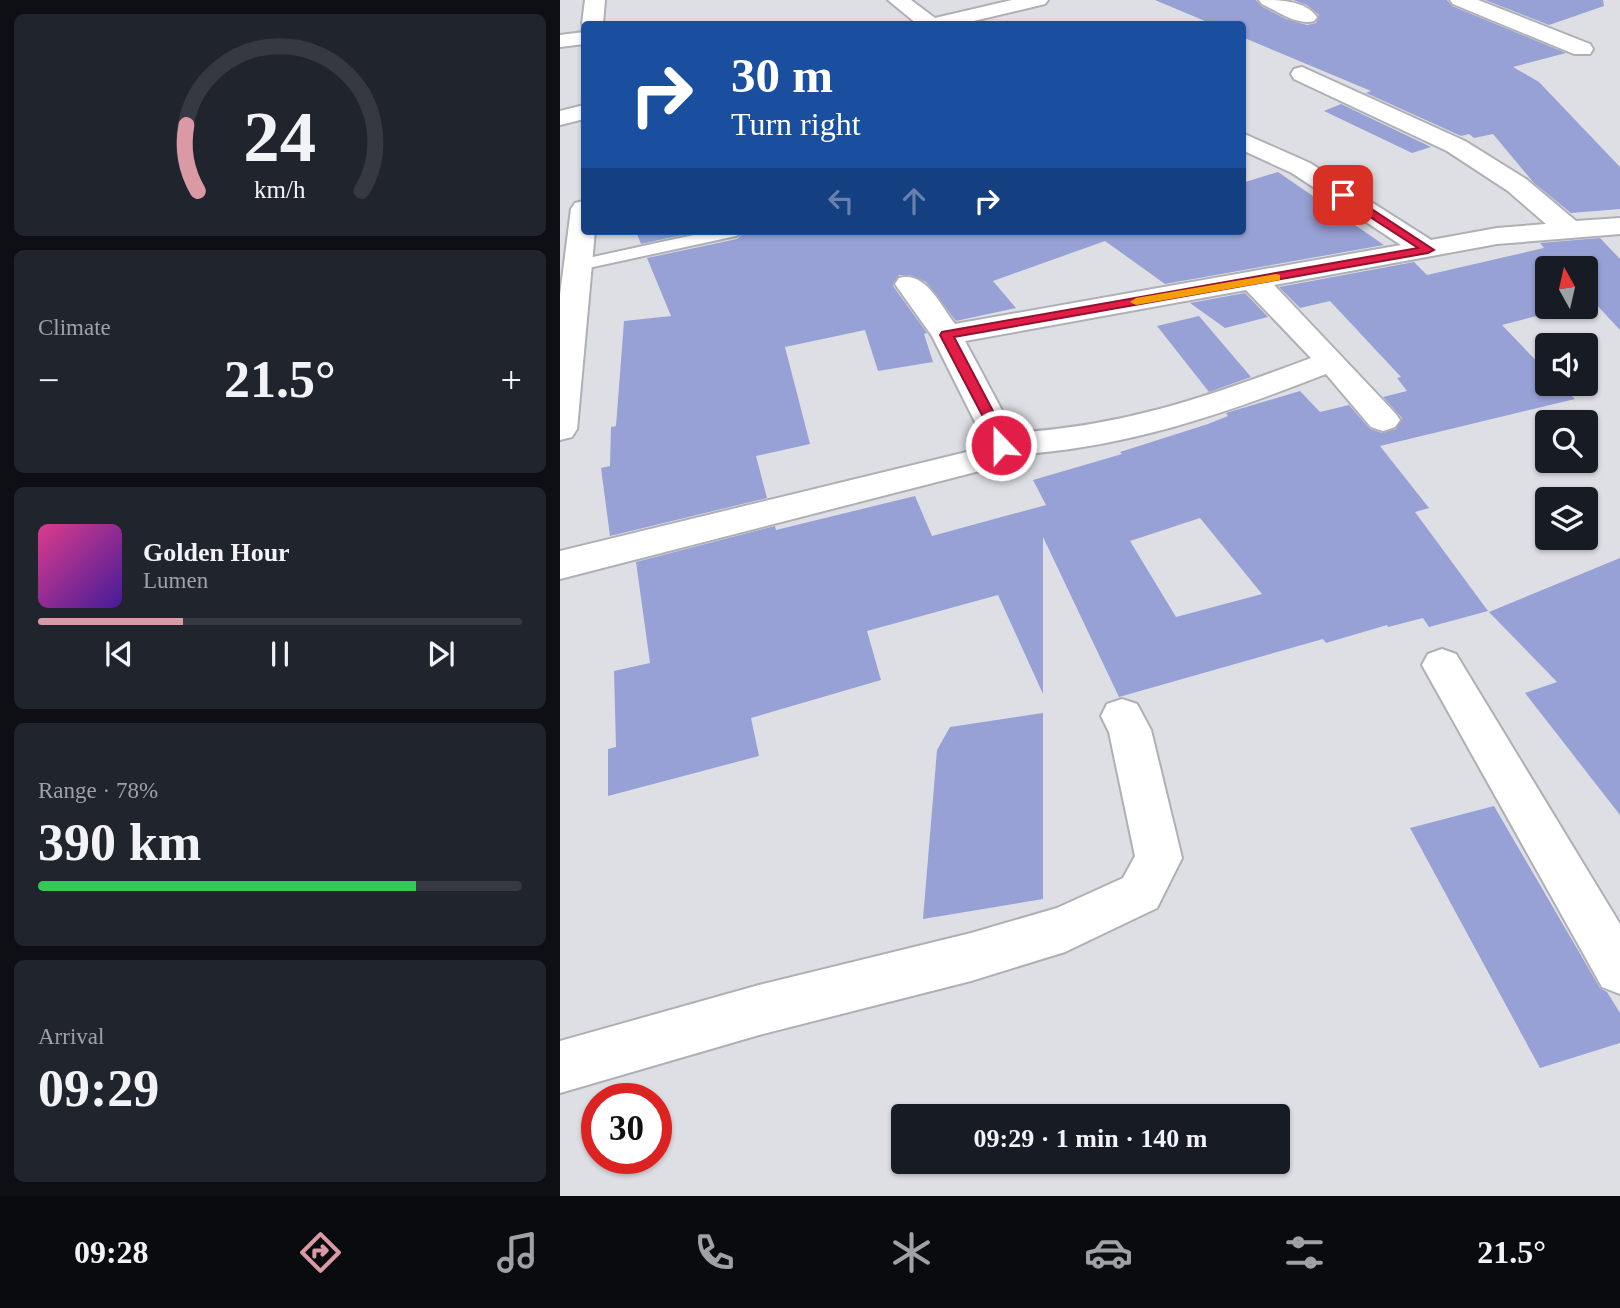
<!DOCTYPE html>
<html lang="en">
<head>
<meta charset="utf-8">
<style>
  body { margin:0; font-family:Georgia,serif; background:#20242c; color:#f1f3f6; height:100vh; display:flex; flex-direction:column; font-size:26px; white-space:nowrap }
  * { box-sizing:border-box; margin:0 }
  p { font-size:23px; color:#9ea1a6 }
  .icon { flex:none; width:38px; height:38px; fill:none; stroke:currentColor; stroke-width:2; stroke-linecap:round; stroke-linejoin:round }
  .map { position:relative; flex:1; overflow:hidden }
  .details { display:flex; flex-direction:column; gap:14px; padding:14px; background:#0d0f14; width:560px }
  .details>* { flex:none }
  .top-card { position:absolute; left:21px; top:21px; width:665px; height:214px; border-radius:7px; box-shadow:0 2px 5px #0004; background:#1a4fa0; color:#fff; overflow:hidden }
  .needle { width:46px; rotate:352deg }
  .tools { position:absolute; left:975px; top:256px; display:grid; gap:14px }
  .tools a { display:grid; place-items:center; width:63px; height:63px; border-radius:7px; background:#171b24; box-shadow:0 2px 5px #0004; font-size:35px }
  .speed { position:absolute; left:21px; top:1083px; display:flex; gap:14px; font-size:35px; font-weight:700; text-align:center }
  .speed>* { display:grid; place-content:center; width:91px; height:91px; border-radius:50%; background:#171b24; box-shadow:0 2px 5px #0004; line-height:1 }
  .speed .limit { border:10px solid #d22; background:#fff; color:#111 }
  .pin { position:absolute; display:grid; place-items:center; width:60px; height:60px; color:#fff; margin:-30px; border-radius:14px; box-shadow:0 4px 10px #0006 }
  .me { position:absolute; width:77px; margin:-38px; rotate:338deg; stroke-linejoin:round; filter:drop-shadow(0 0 5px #0008) }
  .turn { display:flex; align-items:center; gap:24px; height:147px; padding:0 35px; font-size:32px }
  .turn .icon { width:91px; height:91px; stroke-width:2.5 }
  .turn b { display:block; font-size:49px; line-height:60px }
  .lanes { display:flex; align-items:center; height:66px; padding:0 35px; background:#0003; justify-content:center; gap:35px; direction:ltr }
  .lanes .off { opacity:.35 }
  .big { font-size:52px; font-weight:800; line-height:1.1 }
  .details .tile { flex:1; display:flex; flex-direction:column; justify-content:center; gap:10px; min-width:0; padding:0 24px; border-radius:10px; background:#20242c }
  .details .dial { align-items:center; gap:0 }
  .dial svg { height:182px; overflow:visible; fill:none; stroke:#363941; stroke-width:7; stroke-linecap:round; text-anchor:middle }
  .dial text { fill:#f1f3f6; stroke:none }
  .song { display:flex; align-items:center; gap:21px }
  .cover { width:84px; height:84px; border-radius:10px; background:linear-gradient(135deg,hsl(330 70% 55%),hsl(260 70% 35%)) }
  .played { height:7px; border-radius:4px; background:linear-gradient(90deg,#d999a5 30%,#363941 30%) }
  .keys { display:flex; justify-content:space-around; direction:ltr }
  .heat { display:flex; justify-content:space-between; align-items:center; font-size:38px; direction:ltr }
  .charge { height:10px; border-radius:5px; background:linear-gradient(90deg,#34c759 78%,#363941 0) }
  .trip { position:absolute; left:331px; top:1104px; width:399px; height:70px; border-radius:7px; background:#171b24; box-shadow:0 2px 5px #0004; font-weight:800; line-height:70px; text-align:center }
  .dock { display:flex; height:112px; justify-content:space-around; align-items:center; background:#090b0e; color:#9ea1a6 }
  .dock .icon { width:49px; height:49px }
  .dock .on { color:#d999a5 }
  .dock b { font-size:32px; color:#f1f3f6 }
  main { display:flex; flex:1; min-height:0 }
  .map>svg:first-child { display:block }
  .building { fill:#98a1d5; fill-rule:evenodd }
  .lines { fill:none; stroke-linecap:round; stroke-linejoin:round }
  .service-casing { stroke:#aeb0b5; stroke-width:4 }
  .minor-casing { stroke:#aeb0b5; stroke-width:4 }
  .service { fill:#fff; fill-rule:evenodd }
  .minor { fill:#fff; fill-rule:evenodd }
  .route { fill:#e11d48; stroke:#92132f; stroke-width:2 }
  .slow { fill:#f59e0b }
</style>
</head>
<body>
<main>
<section class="details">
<div class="tile dial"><svg viewBox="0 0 100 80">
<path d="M14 69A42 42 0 1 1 86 69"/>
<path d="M14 69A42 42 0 0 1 9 40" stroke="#d999a5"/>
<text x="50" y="56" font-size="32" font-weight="700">24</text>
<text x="50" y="72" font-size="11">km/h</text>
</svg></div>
<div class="tile"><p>Climate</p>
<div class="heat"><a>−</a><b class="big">21.5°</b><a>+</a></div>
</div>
<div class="tile">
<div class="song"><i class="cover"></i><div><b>Golden Hour</b><p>Lumen</p></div></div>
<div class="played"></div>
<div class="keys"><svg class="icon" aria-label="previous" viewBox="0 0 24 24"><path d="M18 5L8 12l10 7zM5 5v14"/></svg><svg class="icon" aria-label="pause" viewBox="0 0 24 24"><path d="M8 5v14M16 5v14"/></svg><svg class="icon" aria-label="next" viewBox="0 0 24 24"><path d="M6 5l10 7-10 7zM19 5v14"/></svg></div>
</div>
<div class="tile"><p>Range · 78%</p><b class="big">390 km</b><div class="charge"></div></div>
<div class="tile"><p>Arrival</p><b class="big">09:29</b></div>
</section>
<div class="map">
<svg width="1060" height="1196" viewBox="0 0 1060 1196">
  <rect width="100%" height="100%" fill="#dedfe4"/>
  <path class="building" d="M595 0H696L701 6 726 19 747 25 756 23 759 15 747 5 733 0H887L892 6 1006 53 953 67 979 82 1060 167V209L1011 213 974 183 933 134 914 138 909 134 901 136 806 93 811 91 682 37V24H652Z
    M925 0H1043L1044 6 989 25Z
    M781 104 871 147 852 153 764 111Z
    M718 172 824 245 605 284 545 241 433 281 456 308 396 321 366 282 349 275H339L333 286 367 333 364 334 373 362 318 371 305 330 225 347 250 444 196 456 207 498 50 536 41 468 50 466 51 427 56 426 64 321 111 316 87 258 177 239 187 231H682V183Z
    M76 231H140L81 244Z
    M1040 238 1060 259V330L1033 301 1026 304V268H987V306H1015L942 325 987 372V383H998L1015 399 820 446 869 508 855 512 928 611 869 627 863 618 828 627 827 625 766 643 763 639 559 697 483 537V694L438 595 307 631 321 680 191 718 199 756 48 796V749L56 747 54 671 90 663 76 562 215 526 216 530 355 496 372 536 486 505 473 480 562 454 560 452 648 424 668 416 666 413 740 391 760 412 789 405 810 429 822 433 836 429 842 418 823 397 847 391 837 378 841 377 770 301 740 308 719 287 854 262 867 275 984 248 980 243ZM640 518 702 594 616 617 570 541Z
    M685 293 708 317 665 328 630 303Z
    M639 316 691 377 649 392 597 326Z
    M1060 558V815L965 693 997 682 929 612Z
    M483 713V899L363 919 377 750 390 727Z
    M934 806 1040 988 1047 992 1060 1013V1043L980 1068 850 828Z"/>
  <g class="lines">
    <g class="service-casing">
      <path id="service" d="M152 231H185L176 236 19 270 10 265 19 260Z"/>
    </g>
    <g class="minor-casing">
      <path id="minor" d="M25 0H45L43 24H24V27L22 24Z
        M328 0H351L375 18 452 0H488L485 4 401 24H357Z
        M699 0C718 0 745 0 757 17L754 21C737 26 717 11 702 4Z
        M890 0H918L1030 44 1033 49 1030 54H1014L893 4Z
        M24 32V44L0 47V35Z
        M742 67 905 141 966 179 1016 221 1060 218V234L937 244 714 285 835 413 840 420 835 427 823 431 811 427 766 374C661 415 565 448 452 455L447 464 435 467 0 579V551L423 448 420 432 372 336 335 284 339 278C366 271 380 305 395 324L841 245 732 173 682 150V133L750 163 871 240 937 228 986 224 948 191 887 151 734 79 731 74 734 69ZM686 290 751 358C648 397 565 426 454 433L405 341Z
        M24 105V119L0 125V111Z
        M24 201V231H35L17 429 12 437 0 440V295L11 209 15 203Z
        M882 649 896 654 1060 924V994L1042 987 862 665 868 654Z
        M562 699 577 704 591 730 622 858 597 908 505 952 411 981 199 1035 0 1093V1041L199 985 411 933 497 908 563 878 575 856 549 732 541 716 547 704Z"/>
    </g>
    <use href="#service" class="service"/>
    <use href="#minor" class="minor"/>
  </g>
  <path class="route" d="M779 193H787L874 250 868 253 394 337 444 432 448 445 446 448H436L431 432 380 335 382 332 858 248 779 197Z"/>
  <path class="slow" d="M716 274 720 275V280L576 305 570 302 576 298Z"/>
</svg>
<div class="tools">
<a><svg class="needle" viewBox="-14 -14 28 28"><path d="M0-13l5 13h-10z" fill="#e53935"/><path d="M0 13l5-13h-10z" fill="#9ea1a6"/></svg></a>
<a><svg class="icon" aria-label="sound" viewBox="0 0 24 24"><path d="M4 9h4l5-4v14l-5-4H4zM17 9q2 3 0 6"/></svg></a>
<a><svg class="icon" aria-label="search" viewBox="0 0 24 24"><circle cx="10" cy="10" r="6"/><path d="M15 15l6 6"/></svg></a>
<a><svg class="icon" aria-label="layers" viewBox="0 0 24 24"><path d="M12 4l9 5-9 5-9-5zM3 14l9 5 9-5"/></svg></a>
</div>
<div class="speed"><div class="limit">30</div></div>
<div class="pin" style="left:783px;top:195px;background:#d93025"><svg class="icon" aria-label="arrive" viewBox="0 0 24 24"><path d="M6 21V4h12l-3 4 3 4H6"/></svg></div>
<svg class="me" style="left:441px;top:445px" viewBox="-20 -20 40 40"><circle r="17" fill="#e11d48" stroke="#fff" stroke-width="3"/><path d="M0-11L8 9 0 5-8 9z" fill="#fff"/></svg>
<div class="trip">09:29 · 1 min · 140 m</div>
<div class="top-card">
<div class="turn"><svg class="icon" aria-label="right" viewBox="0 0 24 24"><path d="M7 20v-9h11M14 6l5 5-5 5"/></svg><div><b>30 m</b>Turn right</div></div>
<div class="lanes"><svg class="icon off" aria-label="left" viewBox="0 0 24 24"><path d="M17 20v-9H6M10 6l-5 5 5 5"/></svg><svg class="icon off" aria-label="ahead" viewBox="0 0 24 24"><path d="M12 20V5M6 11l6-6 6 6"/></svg><svg class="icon" aria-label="right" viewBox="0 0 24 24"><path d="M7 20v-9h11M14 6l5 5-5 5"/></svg></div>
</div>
</div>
</main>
<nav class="dock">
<b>09:28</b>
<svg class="icon on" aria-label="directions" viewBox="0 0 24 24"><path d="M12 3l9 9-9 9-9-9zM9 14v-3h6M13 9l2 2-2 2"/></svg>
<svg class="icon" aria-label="music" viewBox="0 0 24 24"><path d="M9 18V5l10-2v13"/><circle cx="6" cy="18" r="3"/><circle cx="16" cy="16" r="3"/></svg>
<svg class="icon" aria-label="phone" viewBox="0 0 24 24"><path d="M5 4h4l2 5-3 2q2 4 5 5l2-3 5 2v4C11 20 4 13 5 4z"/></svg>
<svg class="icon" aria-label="climate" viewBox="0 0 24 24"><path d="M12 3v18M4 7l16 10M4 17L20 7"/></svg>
<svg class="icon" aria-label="car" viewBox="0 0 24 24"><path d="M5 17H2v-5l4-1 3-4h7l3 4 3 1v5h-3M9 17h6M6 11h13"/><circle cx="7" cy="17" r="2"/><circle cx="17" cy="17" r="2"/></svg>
<svg class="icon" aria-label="filters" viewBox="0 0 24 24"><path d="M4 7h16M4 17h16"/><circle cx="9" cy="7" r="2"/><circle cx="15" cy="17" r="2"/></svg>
<b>21.5°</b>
</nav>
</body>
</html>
